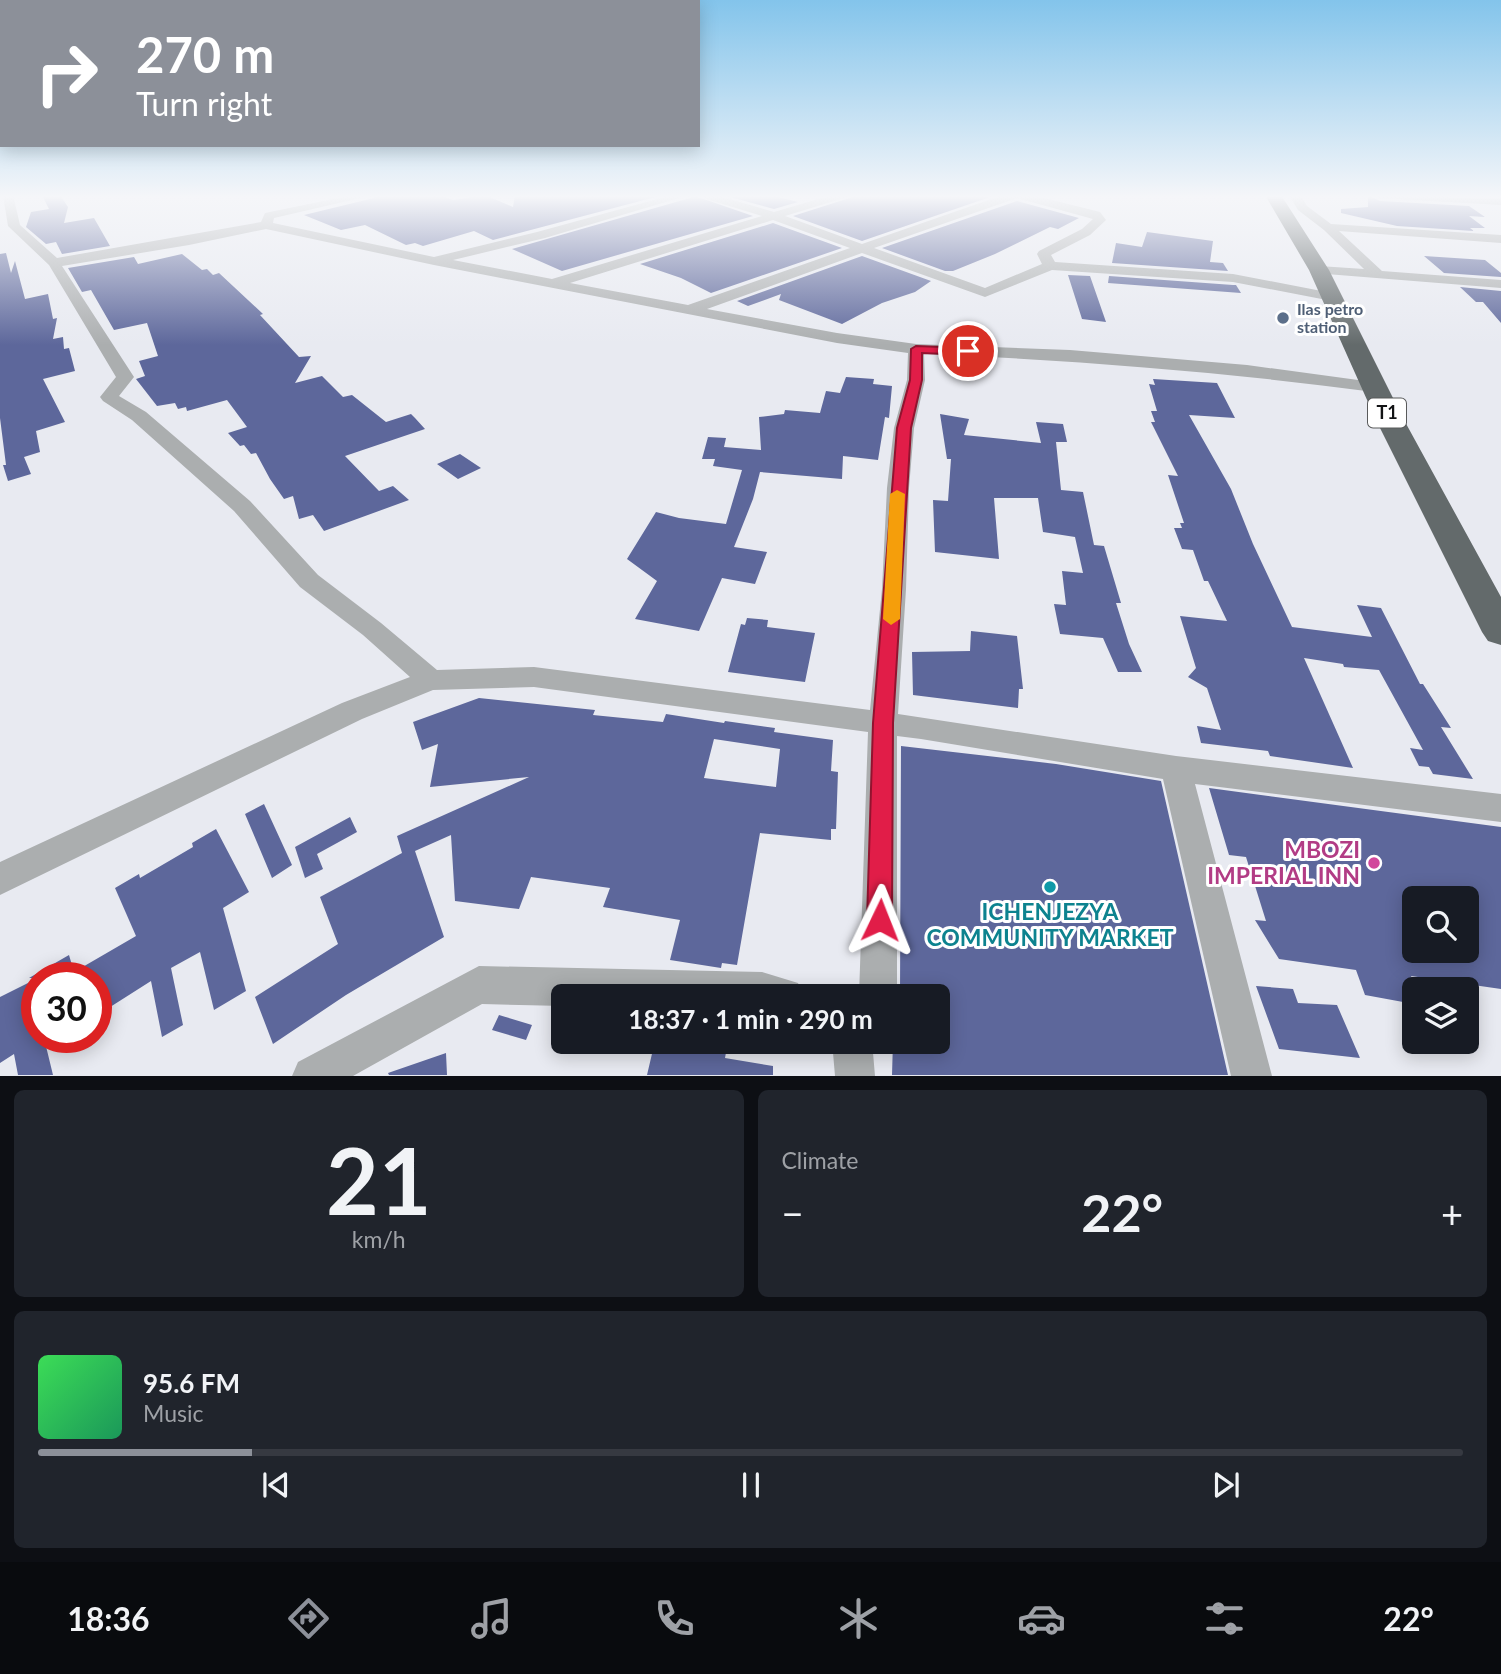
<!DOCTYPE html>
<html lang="en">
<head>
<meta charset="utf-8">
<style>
  body { margin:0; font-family:Lato,sans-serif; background:#20242c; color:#f1f3f6; height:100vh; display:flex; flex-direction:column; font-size:26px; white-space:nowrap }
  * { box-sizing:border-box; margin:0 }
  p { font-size:23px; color:#9ea1a6 }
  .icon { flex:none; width:38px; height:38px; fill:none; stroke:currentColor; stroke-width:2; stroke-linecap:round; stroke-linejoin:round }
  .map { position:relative; height:1076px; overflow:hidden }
  .sheet { display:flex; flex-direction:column; gap:14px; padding:14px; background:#0d0f14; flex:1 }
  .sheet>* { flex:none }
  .hud { position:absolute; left:0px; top:0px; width:700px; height:147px; box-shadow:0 4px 18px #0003; background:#8c9099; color:#fff; overflow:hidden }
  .buttons { position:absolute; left:1402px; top:886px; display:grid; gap:14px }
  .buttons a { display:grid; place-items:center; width:77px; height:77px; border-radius:10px; background:#171b24; box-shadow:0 4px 18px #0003; font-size:35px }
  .speed { position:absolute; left:21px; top:962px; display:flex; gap:14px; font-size:35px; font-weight:700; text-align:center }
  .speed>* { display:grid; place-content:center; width:91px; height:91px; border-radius:50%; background:#171b24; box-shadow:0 4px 18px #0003; line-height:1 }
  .speed .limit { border:10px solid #d22; background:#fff; color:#111 }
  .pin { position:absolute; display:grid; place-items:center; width:60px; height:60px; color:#fff; margin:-30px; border:4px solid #fff; border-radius:50%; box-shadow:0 2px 7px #0007 }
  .me { position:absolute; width:77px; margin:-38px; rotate:2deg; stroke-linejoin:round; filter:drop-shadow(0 0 5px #0008) }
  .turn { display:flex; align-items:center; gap:24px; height:147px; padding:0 21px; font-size:32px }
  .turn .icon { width:91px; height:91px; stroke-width:2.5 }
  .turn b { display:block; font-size:49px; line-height:60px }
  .big { font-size:52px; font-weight:700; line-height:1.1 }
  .sheet .widget { flex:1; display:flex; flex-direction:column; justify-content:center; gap:10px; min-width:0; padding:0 24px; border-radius:10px; background:#20242c }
  .sheet .dial { align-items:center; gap:0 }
  .dial b { font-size:91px; line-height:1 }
  .song { display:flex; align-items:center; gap:21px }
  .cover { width:84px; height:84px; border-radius:10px; background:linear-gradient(135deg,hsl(130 70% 55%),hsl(150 70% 35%)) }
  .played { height:7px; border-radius:4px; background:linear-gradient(90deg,#8c9099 15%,#363941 15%) }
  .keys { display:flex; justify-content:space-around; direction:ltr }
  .heat { display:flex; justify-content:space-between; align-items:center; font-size:38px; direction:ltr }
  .sheet .tiles { flex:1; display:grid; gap:14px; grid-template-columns:1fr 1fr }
  .widget:last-child { grid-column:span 2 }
  .trip { position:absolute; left:551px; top:984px; width:399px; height:70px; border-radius:10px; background:#171b24; box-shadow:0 4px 18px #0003; font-weight:700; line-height:70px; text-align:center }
  .menu { display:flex; height:112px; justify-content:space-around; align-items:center; background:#090b0e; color:#9ea1a6 }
  .menu .icon { width:49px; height:49px }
  .menu .current { color:#8c9099 }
  .menu b { font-size:32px; color:#f1f3f6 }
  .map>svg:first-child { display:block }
  .building { fill:#5d679b; fill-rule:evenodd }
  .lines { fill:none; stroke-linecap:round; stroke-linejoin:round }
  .minor { fill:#abaeaf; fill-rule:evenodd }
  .highway { fill:#636a6b; fill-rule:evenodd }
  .route { fill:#e11d48; stroke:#92132f; stroke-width:2 }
  .slow { fill:#f59e0b }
  .service-dot { fill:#5c6f8a; stroke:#fff; stroke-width:2.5 }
  .hotel-dot { fill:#d1479c; stroke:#fff; stroke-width:2.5 }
  .culture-dot { fill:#0f9aa8; stroke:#fff; stroke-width:2.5 }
  .labels { text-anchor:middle; stroke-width:6; stroke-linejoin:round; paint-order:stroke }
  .far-service-label { font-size:16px; font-weight:bold; fill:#4e5e75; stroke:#fff; text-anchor:start }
  .shield { fill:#fff; stroke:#595a5b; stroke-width:2 }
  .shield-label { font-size:18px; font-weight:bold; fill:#121315 }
  .near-hotel-label { font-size:23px; font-weight:bold; fill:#b23c85; stroke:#fff; text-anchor:end }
  .near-culture-label { font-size:23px; font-weight:bold; fill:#0d838f; stroke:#fff }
</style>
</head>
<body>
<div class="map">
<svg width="1501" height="1076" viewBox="0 0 1501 1076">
  <rect width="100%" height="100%" fill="#e8eaf1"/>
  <path class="building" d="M42 195H60L68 207 64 223 94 218 110 246 62 254 56 242 46 244 26 227 31 212 49 209Z
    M376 195 406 197 440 195 453 200 485 195 513 207 515 195H663L493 240 474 231 423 246 415 243 406 245 365 225 341 230 304 215 374 198Z
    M692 195 753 216 562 271 512 249 690 198Z
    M723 195H771L798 202 774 209Z
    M859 195H996L862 241 793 216Z
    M1368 195 1380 201 1469 206 1485 217 1469 216 1485 228H1470L1474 231 1397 226 1341 213V209L1368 207Z
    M1017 201 1079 218 1058 229 1050 227 995 254 953 271H945L882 248Z
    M773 223 842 248 711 293 681 278 640 264Z
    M1147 232 1213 241 1210 262 1223 263 1228 271 1112 263 1116 243 1142 247Z
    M6 253 11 273 15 261 25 299 48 294 53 319 57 318 53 339 63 337 64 349 69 348 75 371 43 379 65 422 36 431 40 452 24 457 31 474 8 481 3 465H6L0 418V254Z
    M182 254 202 270 207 269 213 275 219 273 263 314 260 315 299 357 311 356 295 383 322 376 343 397 352 395 386 422 411 414 415 418 425 429 345 456 379 491 393 486 409 500 324 531 313 515 299 519 293 496 284 499 270 479 256 453 251 454 244 445 240 446 228 433 247 427 227 400 187 411 186 407 178 409 175 403 157 406 136 379 145 376 139 361 158 356 147 323 114 330 91 290 82 292 68 268 134 257 138 264Z
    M862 256 931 281 915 292 882 303 842 324 779 300 781 294 748 306 737 301Z
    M1424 256 1485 260 1501 273V277L1444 273Z
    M1068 275 1090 276 1106 322 1082 319Z
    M1109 276 1233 285H1236L1241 293 1108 283Z
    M1460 287 1501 291V323L1483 302H1476Z
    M846 377 874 379 873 384 892 386 889 418 885 417 878 460 843 456 842 479 760 472 753 499 734 547 767 552 755 584 722 578 699 631 635 619 657 581 627 559 656 512 679 518 726 524 742 470 713 466 715 459H702L708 437 726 438 724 447 761 450 759 417 784 414 785 410 820 413 826 391 840 393Z
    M1153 379 1217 383 1235 418 1189 415 1231 489 1253 544 1292 627 1372 637 1357 605 1381 608 1420 684H1423L1451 728 1441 727 1473 779 1433 774 1429 767 1419 766 1410 748 1423 750 1379 670 1344 667 1343 664 1304 658 1353 768 1270 756 1268 751 1201 743 1197 726 1221 730 1207 688 1188 677 1196 668 1180 616 1227 621 1208 581H1204L1193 550 1182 549 1174 528H1182L1180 523H1184L1168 475 1178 476 1151 422H1155L1151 411H1157L1149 384 1155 385Z
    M940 414 969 419 964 435 1041 443 1036 422 1063 424 1067 442H1056L1061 490 1083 492 1094 545 1104 546 1121 603H1116L1129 644 1142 672H1118L1103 638 1060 634 1054 604 1066 605 1062 571 1083 573 1075 537 1043 532 1038 498H994L999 559 935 552 933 500 948 501 951 459H947Z
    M460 454 481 468 458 479 437 464Z
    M747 618 768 620 767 627 815 633 805 682 728 672 741 624 745 625Z
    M971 631 1017 636 1023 689H1019L1018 708 913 695 912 652 970 651Z
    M479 698 595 710 593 715 663 722 666 714 724 723 725 721 775 728 774 732 833 740 831 771 838 772 836 829H831V840L760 833 737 965 722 963 721 968 670 960 680 920 603 907 610 888 531 877 519 909 455 901 451 835 415 851 444 937 346 995 273 1044 255 997 338 944 320 897 402 853 397 836 529 777 430 787 438 744 422 750 413 722ZM714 739 780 749 776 787 704 778Z
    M901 746 1056 764 1161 781 1228 1075H892L893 1041H938V996H900Z
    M1209 788 1501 827V989L1411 976 1414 982V1004L1365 995 1356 970 1279 959 1255 920 1266 921 1246 857 1229 855ZM1414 898H1466V950H1414Z
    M264 804 292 865 272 878 245 814Z
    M350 817 357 832 317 854 323 869 305 878 295 847Z
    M216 829 249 892 223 908 246 991 214 1010 200 952 171 968 183 1025 162 1037 151 981 96 1016V978H29L69 955 74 972 136 936 115 888 139 874 140 878 193 847 192 843Z
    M32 981 37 1038H44L53 1075H18L14 1054 0 1063V997Z
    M1256 986 1293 989 1298 1003 1337 1005 1360 1058 1279 1049Z
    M499 1015 532 1025 526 1040 492 1030Z
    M655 1041H693L727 1047 725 1058 773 1066V1075H647Z
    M446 1053 447 1075H389L388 1073Z"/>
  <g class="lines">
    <path class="minor" d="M3 195H13L20 225 57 258 261 222 265 213 353 195H373L274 218 273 223 434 257 537 232 672 195H689L545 238 453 260 552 279 762 216 700 197 699 195H715L774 212 832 195H848L847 197 785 216 862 244 1003 195H1032L1100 212 1106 220 1090 235 1051 255 1055 262 1233 274 1337 294 1339 297 1332 301 1233 282 1052 270 985 297 862 253 707 309 837 333 916 344 1070 350 1247 365 1380 383 1383 387 1380 391 1374 392C1224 372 1075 360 924 354L925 380 914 428 909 488 906 589 898 714 1176 756 1501 794V822L1195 784 1272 1076H1231L1163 779 921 739 897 736V996H859L868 732 534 687 433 690 362 719 0 895V862L342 703 410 677 363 635 300 587 234 511 132 420 103 401 100 397 116 377 49 265 8 226ZM1017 198 1093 219 1082 229 1039 251 1037 254 1042 264 985 288 874 248ZM773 220 850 248 688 305 570 283ZM266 229 434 265 837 343 908 353 907 380 894 428 887 488 882 589 870 710 534 667 437 670 381 623 318 575 250 501 146 412 119 396 134 377 62 266 189 245Z
      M1289 195H1300L1307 206 1331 224 1501 235V243L1339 231 1382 271 1501 280V288L1314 273V267L1319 266 1364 269 1324 230 1298 210Z
      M1374 195 1501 199V205L1380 198Z
      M479 966 762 972 798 983 804 996H564V1006L482 1004 353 1076H292L298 1062Z
      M832 1041H872L875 1076H835Z"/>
    <path class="highway" d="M1265 195H1281L1329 270 1404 420 1501 597V645L1488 641 1482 632 1376 420 1309 270Z"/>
  </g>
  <linearGradient id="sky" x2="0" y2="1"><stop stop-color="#83c4eb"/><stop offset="0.57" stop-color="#f5f6f9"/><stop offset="1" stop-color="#f5f6f9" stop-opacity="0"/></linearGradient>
  <rect width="1501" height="345" fill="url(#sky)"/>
  <path class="route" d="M916 346 968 348 973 351 968 355 922 353V380L911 428 893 723 892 920 889 928 880 932 871 928 867 920 873 723 897 428 910 380 911 349Z"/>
  <path class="slow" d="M897 490 905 494 900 619 891 625 883 619 890 494Z"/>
  <circle class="service-dot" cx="1283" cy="318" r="7"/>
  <circle class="hotel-dot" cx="1374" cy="863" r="7"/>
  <circle class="culture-dot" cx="1050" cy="887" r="7"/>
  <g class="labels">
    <g class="far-service-label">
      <text x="1297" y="315">Ilas petro<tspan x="1297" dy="18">station</tspan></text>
    </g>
    <rect class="shield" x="1368" y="398.5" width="38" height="29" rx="5"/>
    <g class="shield-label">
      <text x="1387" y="419">T1</text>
    </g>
    <g class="near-hotel-label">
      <text x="1360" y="858">MBOZI<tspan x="1360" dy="26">IMPERIAL INN</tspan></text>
    </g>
    <g class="near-culture-label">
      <text x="1050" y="920">ICHENJEZYA<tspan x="1050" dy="26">COMMUNITY MARKET</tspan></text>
    </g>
  </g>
</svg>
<div class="buttons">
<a><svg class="icon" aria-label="search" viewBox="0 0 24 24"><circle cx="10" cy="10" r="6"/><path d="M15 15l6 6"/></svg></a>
<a><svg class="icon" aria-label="layers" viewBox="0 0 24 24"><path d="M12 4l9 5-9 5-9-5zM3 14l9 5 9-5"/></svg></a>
</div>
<div class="speed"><div class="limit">30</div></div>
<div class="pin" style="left:968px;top:351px;background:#d93025"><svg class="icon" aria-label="arrive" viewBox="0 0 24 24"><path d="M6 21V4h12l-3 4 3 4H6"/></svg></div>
<svg class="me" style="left:880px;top:920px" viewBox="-20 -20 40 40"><path d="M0-17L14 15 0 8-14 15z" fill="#e11d48" stroke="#fff" stroke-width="4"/></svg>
<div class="trip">18:37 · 1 min · 290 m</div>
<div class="hud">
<div class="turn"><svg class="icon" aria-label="right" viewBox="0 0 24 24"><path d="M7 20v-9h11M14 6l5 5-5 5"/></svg><div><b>270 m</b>Turn right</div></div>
</div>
</div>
<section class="sheet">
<div class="tiles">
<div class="widget dial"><b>21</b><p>km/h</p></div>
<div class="widget"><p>Climate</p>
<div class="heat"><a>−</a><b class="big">22°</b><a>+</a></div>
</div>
<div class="widget">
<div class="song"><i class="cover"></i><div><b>95.6 FM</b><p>Music</p></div></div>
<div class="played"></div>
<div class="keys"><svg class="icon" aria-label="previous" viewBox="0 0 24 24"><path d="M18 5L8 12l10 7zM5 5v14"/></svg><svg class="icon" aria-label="pause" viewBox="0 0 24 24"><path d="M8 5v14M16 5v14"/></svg><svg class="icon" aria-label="next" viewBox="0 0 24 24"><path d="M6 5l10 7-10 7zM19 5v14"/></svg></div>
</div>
</div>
</section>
<nav class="menu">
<b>18:36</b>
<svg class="icon current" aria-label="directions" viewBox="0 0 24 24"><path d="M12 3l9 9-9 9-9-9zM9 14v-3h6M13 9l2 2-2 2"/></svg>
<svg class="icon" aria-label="music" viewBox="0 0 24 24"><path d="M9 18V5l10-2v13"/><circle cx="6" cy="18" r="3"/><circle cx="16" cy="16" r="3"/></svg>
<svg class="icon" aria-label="phone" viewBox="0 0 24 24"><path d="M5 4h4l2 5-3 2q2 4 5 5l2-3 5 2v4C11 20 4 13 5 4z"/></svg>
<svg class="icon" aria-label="climate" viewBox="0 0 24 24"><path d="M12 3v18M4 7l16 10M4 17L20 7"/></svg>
<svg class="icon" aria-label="car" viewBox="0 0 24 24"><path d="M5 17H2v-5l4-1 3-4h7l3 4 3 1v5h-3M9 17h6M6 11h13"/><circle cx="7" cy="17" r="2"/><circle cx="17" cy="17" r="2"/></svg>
<svg class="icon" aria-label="filters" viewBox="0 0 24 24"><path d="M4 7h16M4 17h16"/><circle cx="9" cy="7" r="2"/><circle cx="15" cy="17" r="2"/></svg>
<b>22°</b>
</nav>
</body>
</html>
